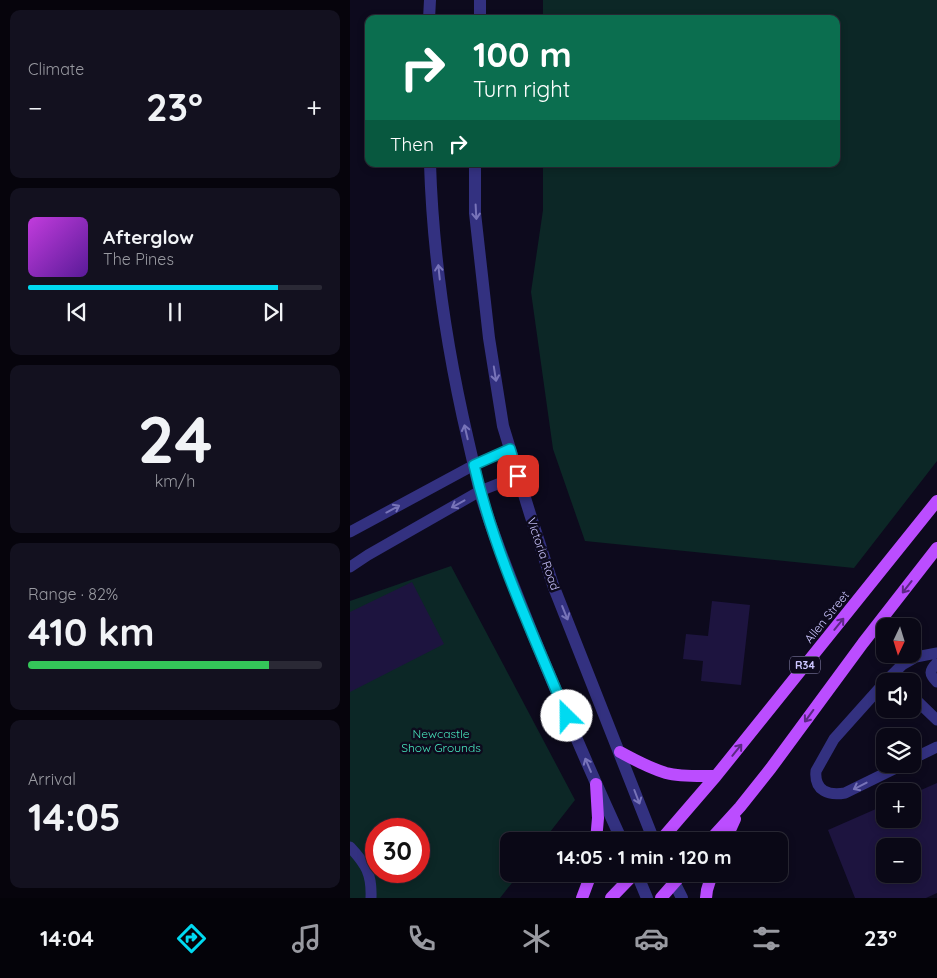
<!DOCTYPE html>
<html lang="en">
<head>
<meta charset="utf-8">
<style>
  body { margin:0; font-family:Quicksand,sans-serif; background:#13111f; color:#f1f3f6; height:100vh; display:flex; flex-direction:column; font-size:19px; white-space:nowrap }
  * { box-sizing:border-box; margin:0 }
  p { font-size:16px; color:#999aa1 }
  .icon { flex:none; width:28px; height:28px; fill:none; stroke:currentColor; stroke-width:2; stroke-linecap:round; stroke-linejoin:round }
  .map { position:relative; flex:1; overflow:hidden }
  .sheet { display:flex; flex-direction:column; gap:10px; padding:10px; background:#06040c; width:350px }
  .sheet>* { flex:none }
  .top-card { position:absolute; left:15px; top:15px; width:475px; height:152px; border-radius:10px; box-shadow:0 2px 8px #0003,0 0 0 1px #2a2935; background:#0b6e4f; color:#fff; overflow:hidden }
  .needle { width:32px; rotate:184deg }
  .buttons { position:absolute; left:526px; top:618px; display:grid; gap:10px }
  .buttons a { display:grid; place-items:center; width:45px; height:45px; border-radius:10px; background:#0a0816; box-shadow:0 2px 8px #0003,0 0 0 1px #2a2935; font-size:25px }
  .speed { position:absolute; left:15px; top:818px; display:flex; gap:10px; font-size:25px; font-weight:700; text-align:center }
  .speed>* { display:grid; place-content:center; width:65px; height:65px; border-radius:50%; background:#0a0816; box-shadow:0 2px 8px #0003,0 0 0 1px #2a2935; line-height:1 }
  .speed .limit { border:8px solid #d22; background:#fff; color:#111 }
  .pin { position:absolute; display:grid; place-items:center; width:42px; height:42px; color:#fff; margin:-21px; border-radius:10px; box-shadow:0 2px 8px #0006 }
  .me { position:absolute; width:55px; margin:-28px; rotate:337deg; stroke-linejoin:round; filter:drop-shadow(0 0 4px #0008) }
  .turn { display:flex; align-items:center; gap:18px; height:105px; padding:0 25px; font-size:22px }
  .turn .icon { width:65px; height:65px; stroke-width:2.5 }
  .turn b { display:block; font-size:35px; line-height:42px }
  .then { display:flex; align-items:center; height:48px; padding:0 25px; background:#0003; gap:10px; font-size:19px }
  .big { font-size:38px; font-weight:700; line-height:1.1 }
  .sheet .widget { flex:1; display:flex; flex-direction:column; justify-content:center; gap:8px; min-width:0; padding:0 18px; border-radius:10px; background:#13111f }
  .sheet .dial { align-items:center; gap:0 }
  .dial b { font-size:65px; line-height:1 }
  .song { display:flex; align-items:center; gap:15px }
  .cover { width:60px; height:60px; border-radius:8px; background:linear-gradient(135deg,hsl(290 70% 55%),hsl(270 70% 35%)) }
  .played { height:5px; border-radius:2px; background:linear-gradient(90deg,#00daf1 85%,#2a2935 85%) }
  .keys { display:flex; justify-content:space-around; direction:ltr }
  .heat { display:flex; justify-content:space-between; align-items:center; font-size:28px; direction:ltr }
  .charge { height:8px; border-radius:4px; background:linear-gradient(90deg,#34c759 82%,#2a2935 0) }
  .trip { position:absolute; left:150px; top:832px; width:288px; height:50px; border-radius:10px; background:#0a0816; box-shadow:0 2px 8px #0003,0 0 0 1px #2a2935; font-weight:700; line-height:50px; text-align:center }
  .menu { display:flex; height:80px; justify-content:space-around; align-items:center; background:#040309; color:#999aa1 }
  .menu .icon { width:35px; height:35px }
  .menu .active { color:#00daf1 }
  .menu b { font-size:22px; color:#f1f3f6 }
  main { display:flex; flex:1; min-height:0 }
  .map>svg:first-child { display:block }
  .green { fill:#0c2726; fill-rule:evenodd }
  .building { fill:#1d143f; fill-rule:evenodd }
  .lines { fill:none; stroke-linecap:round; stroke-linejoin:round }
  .lane { stroke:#333180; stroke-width:11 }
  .street { stroke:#333180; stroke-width:12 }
  .primary { stroke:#bb4dff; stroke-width:12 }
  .oneway { stroke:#7874b9 }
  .oneway2 { stroke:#5b2883 }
  .route-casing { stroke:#008e9d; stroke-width:12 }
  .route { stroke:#00daf1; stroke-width:9 }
  .labels { text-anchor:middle; stroke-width:5; stroke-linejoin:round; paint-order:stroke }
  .shield { fill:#0d0a1d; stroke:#938ebb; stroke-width:1 }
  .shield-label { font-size:11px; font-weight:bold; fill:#ccc6ff }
  .street-label { font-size:12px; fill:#ccc6ff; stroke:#0d0a1d }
  .park-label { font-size:12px; fill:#49e8bf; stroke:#0d0a1d }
</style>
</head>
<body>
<main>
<section class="sheet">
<div class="widget"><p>Climate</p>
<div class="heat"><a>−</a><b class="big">23°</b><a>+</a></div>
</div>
<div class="widget">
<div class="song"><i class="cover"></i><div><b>Afterglow</b><p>The Pines</p></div></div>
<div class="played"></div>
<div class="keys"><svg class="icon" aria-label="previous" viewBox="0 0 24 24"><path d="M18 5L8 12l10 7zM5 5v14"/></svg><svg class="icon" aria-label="pause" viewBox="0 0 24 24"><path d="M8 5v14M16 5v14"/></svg><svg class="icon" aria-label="next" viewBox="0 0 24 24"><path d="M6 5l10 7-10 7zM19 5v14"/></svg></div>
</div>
<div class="widget dial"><b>24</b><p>km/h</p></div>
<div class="widget"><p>Range · 82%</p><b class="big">410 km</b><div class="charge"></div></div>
<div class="widget"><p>Arrival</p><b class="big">14:05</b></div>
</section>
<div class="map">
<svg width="587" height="898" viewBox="0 0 587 898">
  <rect width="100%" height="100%" fill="#0d0a1d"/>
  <path class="green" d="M193 0H587V461L504 568 235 541 203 449 181 292 193 210V164H486V19H193Z
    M101 566 225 800 193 841H159V874H169L150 898H0V601ZM26 829H69V871H26Z"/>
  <path class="building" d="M62 582 94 644 0 692V612Z
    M362 601 400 605 391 685 351 681 353 661 333 659 336 634 358 636Z
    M587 783V893L576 898H505L478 830 535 805V819H562V794ZM535 846H562V874H535Z"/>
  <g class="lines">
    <path class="lane" d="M0 532 124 465 160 449
      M0 567 18 555 130 491 168 476
      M587 663C579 671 579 674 587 682
      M536 681 552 665 566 657 587 653
      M535 682 484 739 466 771C464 791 479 796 495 793L554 764
      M562 696 587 720
      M562 759 587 747
      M0 847C16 864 22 874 21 898"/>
    <path class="street" d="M79 19 80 0
      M130 19V0
      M80 164C83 257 97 350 118 440 122 457 126 475 130 492 144 539 163 584 181 630 210 701 240 771 272 841
      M125 164V213L139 338 153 426 180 514 203 585 304 841
      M287 874 297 898
      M320 874 332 898"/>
    <path class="primary" d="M270 752C285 760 299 768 316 773 331 777 350 776 366 776
      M246 784 248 818 246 841
      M310 841 366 776 587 501
      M359 841 390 807 421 768 513 643 587 548
      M375 841 385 819
      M232 898 241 874
      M261 898 284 874
      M311 898 332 874
      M356 898 357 890 362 874"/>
  </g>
  <defs><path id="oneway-shaft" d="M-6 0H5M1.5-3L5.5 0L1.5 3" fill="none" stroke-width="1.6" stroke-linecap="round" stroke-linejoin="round" transform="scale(1.25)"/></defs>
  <g class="oneway">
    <use href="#oneway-shaft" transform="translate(126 212) rotate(87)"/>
    <use href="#oneway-shaft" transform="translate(89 272) rotate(-96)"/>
    <use href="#oneway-shaft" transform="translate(145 374) rotate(81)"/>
    <use href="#oneway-shaft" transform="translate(116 432) rotate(-103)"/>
    <use href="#oneway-shaft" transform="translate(108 504) rotate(151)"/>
    <use href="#oneway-shaft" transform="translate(43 509) rotate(-28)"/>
    <use href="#oneway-shaft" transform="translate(215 613) rotate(68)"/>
    <use href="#oneway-shaft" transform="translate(238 765) rotate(-113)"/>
    <use href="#oneway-shaft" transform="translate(510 786) rotate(153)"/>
    <use href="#oneway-shaft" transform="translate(287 797) rotate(69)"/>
  </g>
  <g class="oneway2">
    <use href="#oneway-shaft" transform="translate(557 587) rotate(128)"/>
    <use href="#oneway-shaft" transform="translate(489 624) rotate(-51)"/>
    <use href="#oneway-shaft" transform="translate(459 716) rotate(126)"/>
    <use href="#oneway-shaft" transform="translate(387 750) rotate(-51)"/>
  </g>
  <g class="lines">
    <g class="route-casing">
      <path id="route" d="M168 476 160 449 124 465C144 552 183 634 217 716"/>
    </g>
    <use href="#route" class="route"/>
  </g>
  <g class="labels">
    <rect class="shield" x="440" y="656.5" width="30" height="17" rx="4"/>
    <g class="shield-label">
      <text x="455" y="669">R34</text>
    </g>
    <g class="street-label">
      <text transform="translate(193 554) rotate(71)" y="4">Victoria Road</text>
      <text transform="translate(477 617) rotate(-51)" y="4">Allen Street</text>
    </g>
    <g class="park-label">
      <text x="91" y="738">Newcastle<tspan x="91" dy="14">Show Grounds</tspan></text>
    </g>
  </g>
</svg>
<div class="buttons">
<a><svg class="needle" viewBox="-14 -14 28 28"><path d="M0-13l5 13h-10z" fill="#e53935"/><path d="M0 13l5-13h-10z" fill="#999aa1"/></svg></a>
<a><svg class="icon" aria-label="sound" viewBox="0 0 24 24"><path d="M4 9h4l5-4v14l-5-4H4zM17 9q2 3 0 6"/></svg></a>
<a><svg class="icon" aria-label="layers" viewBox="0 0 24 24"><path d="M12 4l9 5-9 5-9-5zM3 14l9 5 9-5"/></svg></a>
<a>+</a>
<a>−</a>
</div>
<div class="speed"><div class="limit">30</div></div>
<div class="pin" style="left:168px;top:476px;background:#d93025"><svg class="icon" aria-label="arrive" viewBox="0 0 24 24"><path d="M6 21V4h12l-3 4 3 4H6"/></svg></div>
<svg class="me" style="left:217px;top:716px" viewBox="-20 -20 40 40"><circle r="19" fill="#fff"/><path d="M0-13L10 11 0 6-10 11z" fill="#00daf1"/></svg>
<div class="trip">14:05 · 1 min · 120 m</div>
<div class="top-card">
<div class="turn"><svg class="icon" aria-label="right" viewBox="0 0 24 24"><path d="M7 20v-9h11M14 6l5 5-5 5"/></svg><div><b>100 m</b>Turn right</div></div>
<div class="then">Then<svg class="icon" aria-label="right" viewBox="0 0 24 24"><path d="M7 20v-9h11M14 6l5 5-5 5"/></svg></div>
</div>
</div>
</main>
<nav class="menu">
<b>14:04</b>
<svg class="icon active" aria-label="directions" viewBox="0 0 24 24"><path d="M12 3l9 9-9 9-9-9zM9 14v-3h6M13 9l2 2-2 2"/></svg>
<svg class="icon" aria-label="music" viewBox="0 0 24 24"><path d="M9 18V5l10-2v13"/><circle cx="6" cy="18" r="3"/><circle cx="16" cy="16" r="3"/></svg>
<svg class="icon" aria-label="phone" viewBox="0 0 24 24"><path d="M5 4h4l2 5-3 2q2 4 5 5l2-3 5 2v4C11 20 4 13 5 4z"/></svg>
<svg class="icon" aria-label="climate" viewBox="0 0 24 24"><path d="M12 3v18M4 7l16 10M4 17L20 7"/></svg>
<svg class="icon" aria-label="car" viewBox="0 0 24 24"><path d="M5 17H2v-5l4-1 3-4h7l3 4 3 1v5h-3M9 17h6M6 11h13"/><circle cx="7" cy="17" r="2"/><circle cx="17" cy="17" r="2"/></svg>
<svg class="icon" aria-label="filters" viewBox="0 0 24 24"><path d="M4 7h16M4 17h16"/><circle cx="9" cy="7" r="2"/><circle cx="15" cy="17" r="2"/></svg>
<b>23°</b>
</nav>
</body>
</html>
